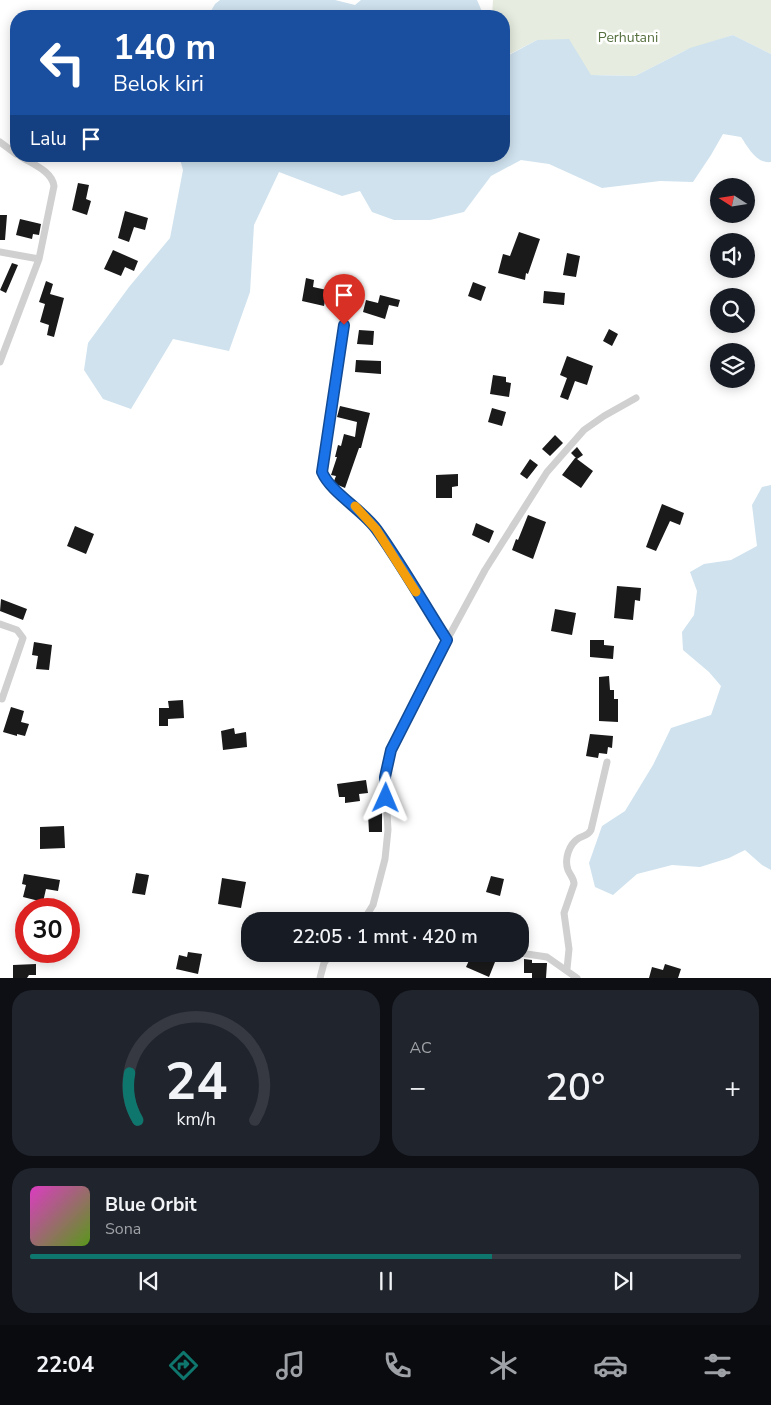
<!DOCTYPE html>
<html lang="id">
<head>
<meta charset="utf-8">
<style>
  body { margin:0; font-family:"Nunito Sans",sans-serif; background:#20242c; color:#f1f3f6; height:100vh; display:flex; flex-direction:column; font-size:19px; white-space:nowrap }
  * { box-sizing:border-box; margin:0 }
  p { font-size:16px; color:#9ea1a6 }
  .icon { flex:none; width:28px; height:28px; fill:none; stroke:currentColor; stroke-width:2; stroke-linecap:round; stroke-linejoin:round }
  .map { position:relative; height:978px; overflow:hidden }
  .sheet { display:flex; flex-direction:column; gap:12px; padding:12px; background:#0d0f14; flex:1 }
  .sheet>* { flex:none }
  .banner { position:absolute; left:10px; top:10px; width:500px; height:152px; border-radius:20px; box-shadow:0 2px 12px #0003; background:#1a4fa0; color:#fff; overflow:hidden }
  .needle { width:32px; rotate:282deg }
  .fabs { position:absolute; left:710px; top:178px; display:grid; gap:10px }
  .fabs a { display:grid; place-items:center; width:45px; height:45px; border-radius:50%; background:#171b24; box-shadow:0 2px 12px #0003; font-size:25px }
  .speed { position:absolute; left:15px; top:898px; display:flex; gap:10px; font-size:25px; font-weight:700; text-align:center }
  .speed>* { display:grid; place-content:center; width:65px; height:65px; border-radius:50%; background:#171b24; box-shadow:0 2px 12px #0003; line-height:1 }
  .speed .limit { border:8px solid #d22; background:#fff; color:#111 }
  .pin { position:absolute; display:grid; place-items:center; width:42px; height:42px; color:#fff; margin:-51px -21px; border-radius:50% 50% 50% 0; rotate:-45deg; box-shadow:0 0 5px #0007 }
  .pin .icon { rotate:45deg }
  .me { position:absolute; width:55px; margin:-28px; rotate:1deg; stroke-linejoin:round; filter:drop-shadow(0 0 4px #0008) }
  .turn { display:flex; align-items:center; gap:18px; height:105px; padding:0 20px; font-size:22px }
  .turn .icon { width:65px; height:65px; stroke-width:2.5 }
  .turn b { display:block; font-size:35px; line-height:42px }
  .then { display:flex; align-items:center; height:48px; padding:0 20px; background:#0003; gap:10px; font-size:19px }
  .big { font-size:38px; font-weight:600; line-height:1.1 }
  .sheet .widget { flex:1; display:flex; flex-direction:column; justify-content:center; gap:8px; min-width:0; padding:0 18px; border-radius:20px; background:#20242c }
  .sheet .dial { align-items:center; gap:0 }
  .dial svg { height:130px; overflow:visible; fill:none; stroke:#363941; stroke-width:7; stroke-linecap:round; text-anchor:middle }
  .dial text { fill:#f1f3f6; stroke:none }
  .song { display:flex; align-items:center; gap:15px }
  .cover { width:60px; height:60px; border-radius:8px; background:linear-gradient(135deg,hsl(310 70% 55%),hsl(90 70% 35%)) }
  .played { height:5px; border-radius:2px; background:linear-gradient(90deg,#0f766e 65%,#363941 65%) }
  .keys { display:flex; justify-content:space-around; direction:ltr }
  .heat { display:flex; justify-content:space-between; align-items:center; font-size:28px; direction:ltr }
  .sheet .tiles { flex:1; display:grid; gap:12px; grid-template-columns:1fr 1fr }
  .widget:last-child { grid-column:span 2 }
  .trip { position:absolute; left:241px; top:912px; width:288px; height:50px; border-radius:20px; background:#171b24; box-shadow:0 2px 12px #0003; font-weight:600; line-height:50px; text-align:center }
  .menu { display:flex; height:80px; justify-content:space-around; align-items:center; background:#090b0e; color:#9ea1a6 }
  .menu .icon { width:35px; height:35px }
  .menu .selected { color:#0f766e }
  .menu b { font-size:22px; color:#f1f3f6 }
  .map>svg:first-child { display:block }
  .green { fill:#e6ecdf }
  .water { fill:#cfe2ee }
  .building { fill:#1a1a1a }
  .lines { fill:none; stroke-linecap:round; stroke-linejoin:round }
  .minor { stroke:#d0d0d0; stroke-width:7 }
  .route-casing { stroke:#114b97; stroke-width:12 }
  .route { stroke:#1a73e8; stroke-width:9 }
  .slow { stroke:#f59e0b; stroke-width:9 }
  .labels { text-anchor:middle; stroke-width:5; stroke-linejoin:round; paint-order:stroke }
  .park-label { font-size:14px; fill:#56703f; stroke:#fff }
</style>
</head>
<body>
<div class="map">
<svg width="771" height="978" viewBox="0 0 771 978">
  <rect width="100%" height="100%" fill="#fff"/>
  <path class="green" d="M493 0H771V54L733 35 684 51 635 76 591 75 537 40 506 56 504 53V16H492Z"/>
  <path class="water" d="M220 0H335L355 5 361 0H477L484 16H208L215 4Z
    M733 35 771 54V162C756 164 748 147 741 137L723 134 711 155 693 182 660 181 602 188 549 164 521 160 491 176 464 212 430 220H394L372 212 360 191 342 196 279 172 254 225 250 292 229 351 173 339 131 409 103 399 84 370 88 343 129 287 170 238 183 170 179 156H504V53L507 56 537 40 569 39 591 75 635 76 690 48Z
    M771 485V870L762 865 745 850 729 858 700 867 672 865 637 874 613 895 595 887 589 863 602 826 625 811 653 765 671 728 711 715 721 686 709 672 683 650 682 632 694 615 697 591 690 572 704 564 731 560 757 546 752 505 762 487Z"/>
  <path class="building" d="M78 183 89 185 86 199 91 201 87 215 72 210Z
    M125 211 148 218 145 230 134 227 129 242 118 238Z
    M0 215H7L5 240H0Z
    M20 219 41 224 39 235 33 234 32 239 16 235Z
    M519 232 540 239 528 274 526 273 525 280 498 273 503 254 510 256Z
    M113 250 138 261 134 271 125 267 121 276 104 269Z
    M567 253 580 256 576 277 563 275Z
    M12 263 18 265 6 293 0 290Z
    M306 278 314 280 313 287 327 290 324 306 302 301Z
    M46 281 53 284 50 294 64 298 54 337 47 335 49 325 40 322 45 304 39 302Z
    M473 282 486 287 481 301 468 296Z
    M544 291 565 293 564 305 543 303Z
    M380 295 400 300 398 307 389 305 385 319 363 312 366 300 378 303Z
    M609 329 618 334 612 346 603 341Z
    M359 330 374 331 373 345 357 344Z
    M567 356 593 366 587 385 575 381 568 400 560 397 567 378 560 375Z
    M356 360 381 361V374L355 372Z
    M493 375 506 377V382L511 383 509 397 490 394Z
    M340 406 370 413 361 448H359L345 488 338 485 334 481 336 476 331 475 337 457H335L338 445 341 446 344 434 355 437 357 422 337 417Z
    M492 408 506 412 502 426 488 422Z
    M555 435 563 443 550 456 542 449Z
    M577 447 583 455 577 459 593 471 581 488 562 475 575 458H576L571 453Z
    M530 459 538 465 527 479 520 474Z
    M458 474V486L452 487V498H436V475Z
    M662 504 684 513 680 525 670 521 656 551 646 547Z
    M528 515 546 522 533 559 512 550 516 539 518 540Z
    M476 523 494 531 489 543 472 535Z
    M75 526 94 534 86 554 67 546Z
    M617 586 641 588 640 601 635 600 633 620 614 618Z
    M1 599 27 609 23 620 0 611Z
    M555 609 576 613 572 635 551 631Z
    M590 640H604V645L614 646 613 659 590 657Z
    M34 642 52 645 49 670 36 669 38 656 32 655Z
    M609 676 610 690H614V699H618V722L599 721V677Z
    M183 700 184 718 168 719V726H159V708H169L168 701Z
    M11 707 24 711 21 722 29 724 25 736 17 734V736L3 732Z
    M234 728 235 734 246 732 247 747 223 750 221 731Z
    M590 734 613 736 612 748 608 747 607 754 599 753 598 758 586 756Z
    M366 780 368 793 359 794 360 801 345 803V797H339L337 784Z
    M382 813V832H369L368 814Z
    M64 826 65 848 40 849V827Z
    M136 873 149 875 145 895 132 893Z
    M24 874 60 880 58 891 46 889 43 902 23 897 26 885 22 884Z
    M491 876 504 879 500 896 486 892Z
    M222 878 246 882 241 908 218 904Z
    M324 913 347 920V921H322Z
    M188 952 202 954 198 974 176 969 179 955 187 957Z
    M472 954H487L485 958 495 962 489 977 466 967Z
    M524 959 532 960V963H547L546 978H532V973H524Z
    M36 964V975H29L27 978H13V965Z
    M665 964 681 969 678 978H649L652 967 663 970Z"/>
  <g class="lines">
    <path class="minor" d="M0 142 16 154
      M0 252 39 259
      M344 325 322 472C331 493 363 510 377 530 402 565 424 604 447 640
      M0 362 39 259 54 186C52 171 32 164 20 156
      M0 624 17 630 23 638 2 699
      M367 918 396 921
      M363 921 373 905 385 859 388 830 385 777 391 750 447 640 485 570 547 472 584 430 604 416 636 398
      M520 953 547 957 577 978
      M567 969 569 949 564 913 574 884C574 878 570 875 568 870 564 859 569 844 579 838 584 835 588 836 591 830L607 762
      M320 978 324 963 330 954"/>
  </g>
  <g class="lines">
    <g class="route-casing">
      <path id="route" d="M344 325 322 472C331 493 363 510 377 530 402 565 424 604 447 640L391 750 385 777 386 798"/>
    </g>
    <use href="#route" class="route"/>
    <path class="slow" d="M355 506 376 529 416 592"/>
  </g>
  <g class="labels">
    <g class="park-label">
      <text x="628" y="42">Perhutani</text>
    </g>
  </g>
</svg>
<div class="fabs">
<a><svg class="needle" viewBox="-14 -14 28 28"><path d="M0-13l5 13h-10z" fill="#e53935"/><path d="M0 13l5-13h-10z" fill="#9ea1a6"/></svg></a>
<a><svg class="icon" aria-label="sound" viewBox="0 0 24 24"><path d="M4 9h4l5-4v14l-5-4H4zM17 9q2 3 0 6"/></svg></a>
<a><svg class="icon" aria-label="search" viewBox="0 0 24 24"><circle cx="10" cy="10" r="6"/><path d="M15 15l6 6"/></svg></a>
<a><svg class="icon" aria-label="layers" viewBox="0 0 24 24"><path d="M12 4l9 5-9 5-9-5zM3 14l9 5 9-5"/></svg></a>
</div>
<div class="speed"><div class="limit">30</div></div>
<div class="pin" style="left:344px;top:325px;background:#d93025"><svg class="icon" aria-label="arrive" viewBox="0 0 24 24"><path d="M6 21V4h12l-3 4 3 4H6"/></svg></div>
<svg class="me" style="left:386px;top:798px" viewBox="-20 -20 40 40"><path d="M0-17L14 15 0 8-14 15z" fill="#1a73e8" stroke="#fff" stroke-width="4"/></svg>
<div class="trip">22:05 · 1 mnt · 420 m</div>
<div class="banner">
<div class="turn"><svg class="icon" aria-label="left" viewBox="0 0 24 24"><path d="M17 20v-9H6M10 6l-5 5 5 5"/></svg><div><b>140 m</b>Belok kiri</div></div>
<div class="then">Lalu<svg class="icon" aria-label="arrive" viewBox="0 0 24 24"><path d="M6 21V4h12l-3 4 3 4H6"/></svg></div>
</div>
</div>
<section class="sheet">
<div class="tiles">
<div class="widget dial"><svg viewBox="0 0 100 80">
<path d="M14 69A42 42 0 1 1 86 69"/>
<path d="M14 69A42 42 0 0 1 9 40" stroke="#0f766e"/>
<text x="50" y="56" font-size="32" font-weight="700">24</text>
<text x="50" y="72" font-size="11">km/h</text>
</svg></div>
<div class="widget"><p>AC</p>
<div class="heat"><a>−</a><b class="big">20°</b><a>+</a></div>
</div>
<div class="widget">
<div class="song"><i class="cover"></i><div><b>Blue Orbit</b><p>Sona</p></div></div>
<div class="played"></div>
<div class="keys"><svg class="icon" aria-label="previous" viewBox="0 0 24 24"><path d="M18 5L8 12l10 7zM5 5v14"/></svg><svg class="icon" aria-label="pause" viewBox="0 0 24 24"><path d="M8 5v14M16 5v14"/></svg><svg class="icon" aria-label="next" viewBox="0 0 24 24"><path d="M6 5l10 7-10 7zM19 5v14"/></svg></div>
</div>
</div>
</section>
<nav class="menu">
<b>22:04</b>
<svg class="icon selected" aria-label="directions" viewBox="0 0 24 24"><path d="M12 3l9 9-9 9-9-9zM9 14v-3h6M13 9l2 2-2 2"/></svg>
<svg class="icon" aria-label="music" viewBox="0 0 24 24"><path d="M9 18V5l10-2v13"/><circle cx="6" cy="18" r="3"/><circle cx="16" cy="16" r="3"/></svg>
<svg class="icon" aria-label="phone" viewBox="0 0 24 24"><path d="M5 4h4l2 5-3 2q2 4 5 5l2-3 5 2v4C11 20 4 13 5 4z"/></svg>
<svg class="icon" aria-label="climate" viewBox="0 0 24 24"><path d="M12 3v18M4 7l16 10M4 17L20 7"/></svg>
<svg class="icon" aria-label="car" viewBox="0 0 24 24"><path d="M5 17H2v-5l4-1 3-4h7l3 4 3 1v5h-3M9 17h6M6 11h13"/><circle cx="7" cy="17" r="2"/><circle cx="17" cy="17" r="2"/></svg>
<svg class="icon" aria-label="filters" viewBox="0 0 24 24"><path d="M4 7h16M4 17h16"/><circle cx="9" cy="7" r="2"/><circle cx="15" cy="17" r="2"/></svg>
</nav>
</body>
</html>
